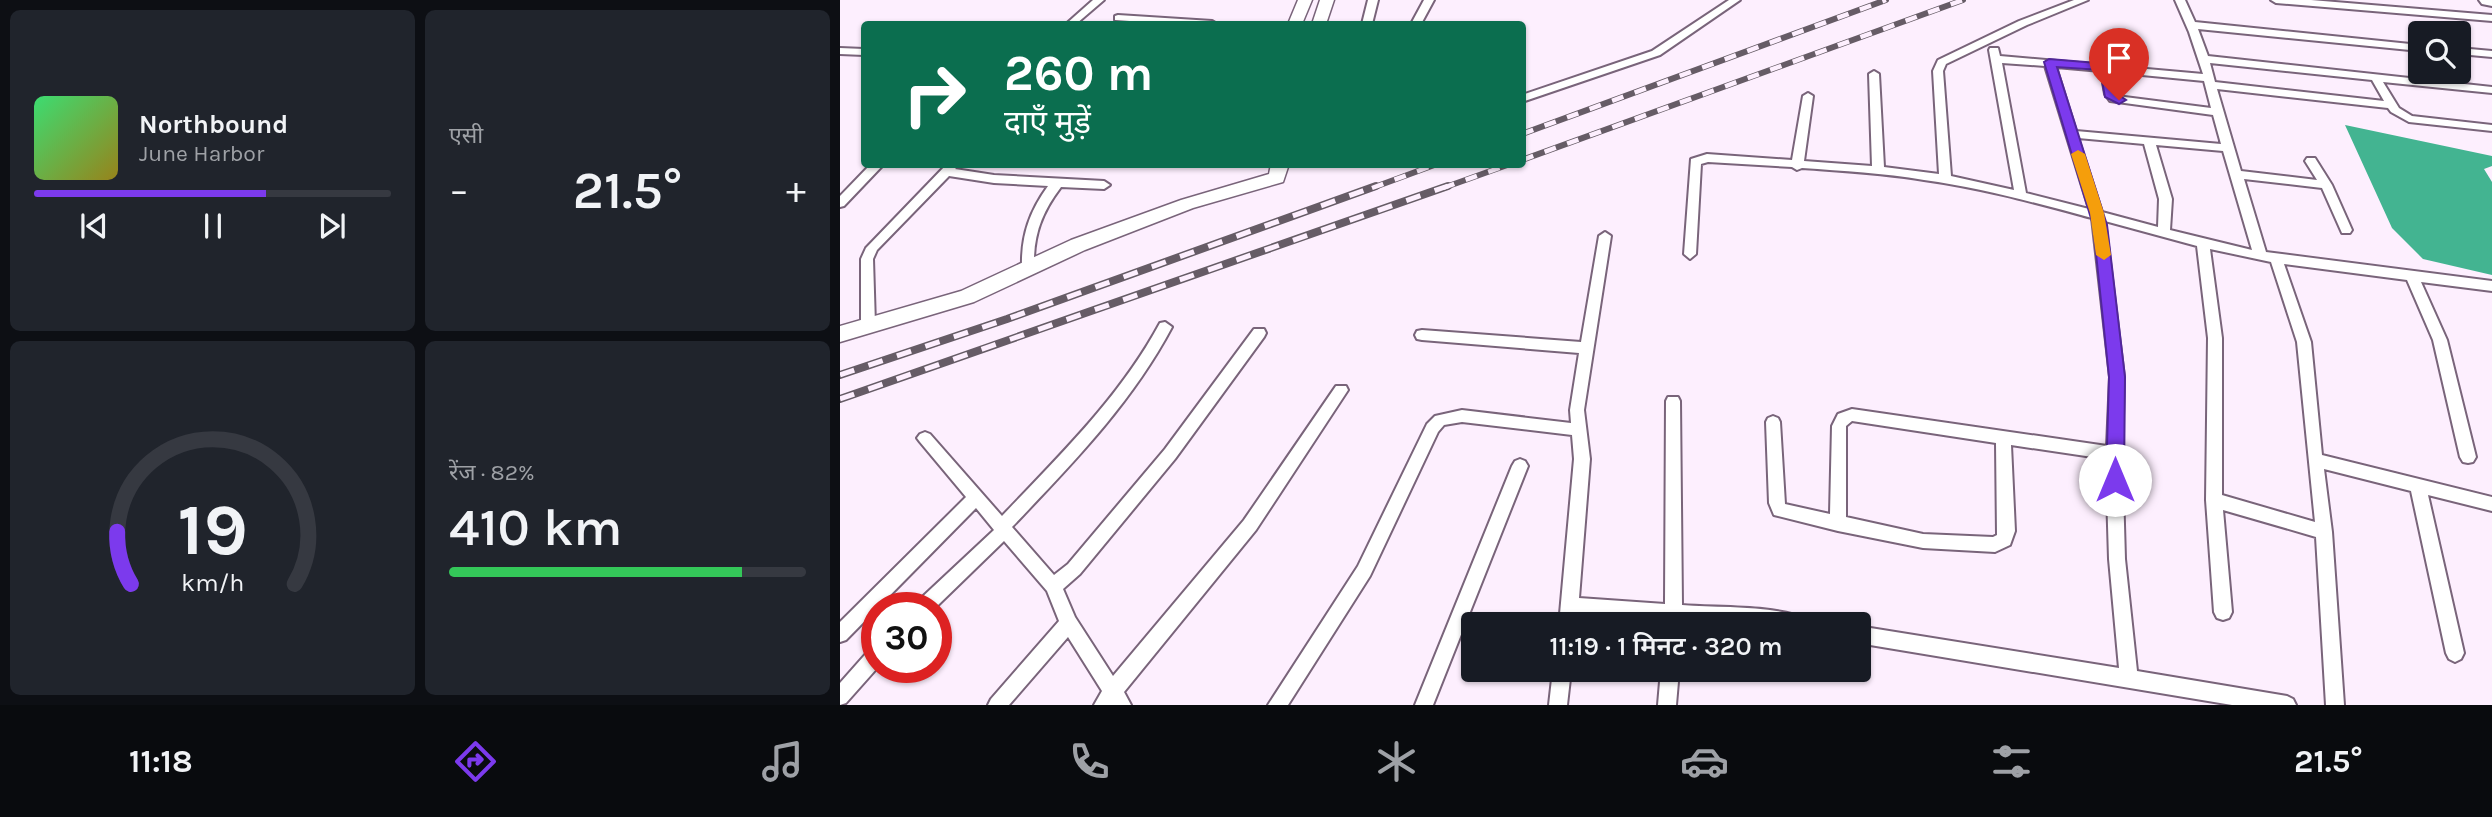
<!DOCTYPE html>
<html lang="hi">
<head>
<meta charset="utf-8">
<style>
  body { margin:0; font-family:Karla,"Noto Sans Devanagari",sans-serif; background:#20242c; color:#f1f3f6; height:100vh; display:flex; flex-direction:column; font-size:26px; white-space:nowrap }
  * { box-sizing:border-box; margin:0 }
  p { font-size:23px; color:#9ea1a6 }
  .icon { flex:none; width:38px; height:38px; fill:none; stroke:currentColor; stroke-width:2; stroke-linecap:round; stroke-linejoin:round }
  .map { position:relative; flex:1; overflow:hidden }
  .side { display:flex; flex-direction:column; gap:10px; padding:10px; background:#0d0f14; width:840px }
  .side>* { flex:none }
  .hud { position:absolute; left:21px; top:21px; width:665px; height:147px; border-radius:7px; box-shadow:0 2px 5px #0004; background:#0b6e4f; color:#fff; overflow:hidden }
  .tools { position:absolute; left:1568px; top:21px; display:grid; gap:14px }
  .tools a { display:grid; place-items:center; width:63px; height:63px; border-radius:7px; background:#171b24; box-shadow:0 2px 5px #0004; font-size:35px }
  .speed { position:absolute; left:21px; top:592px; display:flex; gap:14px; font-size:35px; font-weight:700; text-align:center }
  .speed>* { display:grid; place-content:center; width:91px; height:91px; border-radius:50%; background:#171b24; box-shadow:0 2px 5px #0004; line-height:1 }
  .speed .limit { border:10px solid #d22; background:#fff; color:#111 }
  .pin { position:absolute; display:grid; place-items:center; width:60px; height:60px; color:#fff; margin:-72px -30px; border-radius:50% 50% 50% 0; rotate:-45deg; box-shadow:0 0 7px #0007 }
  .pin .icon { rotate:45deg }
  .me { position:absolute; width:77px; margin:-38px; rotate:0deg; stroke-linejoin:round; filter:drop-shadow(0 0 5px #0008) }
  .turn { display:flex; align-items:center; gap:24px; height:147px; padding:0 28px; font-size:32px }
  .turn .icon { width:91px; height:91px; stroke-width:2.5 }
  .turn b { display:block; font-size:49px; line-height:60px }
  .big { font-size:52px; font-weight:600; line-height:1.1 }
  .side .card { flex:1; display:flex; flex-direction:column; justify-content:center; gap:10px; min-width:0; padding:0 24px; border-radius:10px; background:#20242c }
  .side .dial { align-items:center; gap:0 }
  .dial svg { height:182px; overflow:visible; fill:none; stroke:#363941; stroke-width:7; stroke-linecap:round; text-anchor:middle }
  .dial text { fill:#f1f3f6; stroke:none }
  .song { display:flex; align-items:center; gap:21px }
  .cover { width:84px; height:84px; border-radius:10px; background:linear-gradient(135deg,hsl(140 70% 55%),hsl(50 70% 35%)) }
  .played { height:7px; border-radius:4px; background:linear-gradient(90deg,#7c3aed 65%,#363941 65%) }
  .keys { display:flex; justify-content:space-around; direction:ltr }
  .heat { display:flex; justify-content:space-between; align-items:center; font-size:38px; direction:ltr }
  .charge { height:10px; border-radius:5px; background:linear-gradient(90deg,#34c759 82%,#363941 0) }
  .side .tiles { flex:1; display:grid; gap:10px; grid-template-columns:repeat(2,1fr) }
  .trip { position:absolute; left:621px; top:612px; width:410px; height:70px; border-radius:7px; background:#171b24; box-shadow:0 2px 5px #0004; font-weight:600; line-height:70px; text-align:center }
  .tab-bar { display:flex; height:112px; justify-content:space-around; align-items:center; background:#090b0e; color:#9ea1a6 }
  .tab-bar .icon { width:49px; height:49px }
  .tab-bar .current { color:#7c3aed }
  .tab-bar b { font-size:32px; color:#f1f3f6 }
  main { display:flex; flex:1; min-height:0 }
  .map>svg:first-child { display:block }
  .water { fill:#43b491 }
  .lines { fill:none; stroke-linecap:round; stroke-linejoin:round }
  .street-casing { stroke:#79647a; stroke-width:4 }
  .secondary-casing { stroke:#79647a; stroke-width:3 }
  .highway-casing { stroke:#79647a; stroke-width:4 }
  .street { fill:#fff; fill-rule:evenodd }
  .secondary { fill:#fff; fill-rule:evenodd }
  .highway { fill:#fff; fill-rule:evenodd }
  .rail-far1-casing { stroke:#665c66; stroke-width:6 }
  .rail-casing { stroke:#665c66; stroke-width:8 }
  .rail-far1 { stroke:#fdeffe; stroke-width:4.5; stroke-dasharray:12; stroke-linecap:butt }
  .rail { stroke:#fdeffe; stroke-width:5; stroke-dasharray:15; stroke-linecap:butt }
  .route { fill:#7c3aed; stroke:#51269a; stroke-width:2 }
  .slow { fill:#f59e0b }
</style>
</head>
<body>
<main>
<section class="side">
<div class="tiles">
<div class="card">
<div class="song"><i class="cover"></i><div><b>Northbound</b><p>June Harbor</p></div></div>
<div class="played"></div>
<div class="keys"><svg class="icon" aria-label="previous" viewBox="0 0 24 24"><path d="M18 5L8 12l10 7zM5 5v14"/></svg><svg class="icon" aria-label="pause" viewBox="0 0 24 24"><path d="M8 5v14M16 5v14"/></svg><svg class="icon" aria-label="next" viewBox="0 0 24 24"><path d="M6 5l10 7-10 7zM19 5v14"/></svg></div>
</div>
<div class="card"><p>एसी</p>
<div class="heat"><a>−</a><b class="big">21.5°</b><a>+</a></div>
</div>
<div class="card dial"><svg viewBox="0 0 100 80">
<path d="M14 69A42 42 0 1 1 86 69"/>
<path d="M14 69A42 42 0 0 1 8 46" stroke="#7c3aed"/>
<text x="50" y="56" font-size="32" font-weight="700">19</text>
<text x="50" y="72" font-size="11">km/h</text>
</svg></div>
<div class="card"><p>रेंज · 82%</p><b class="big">410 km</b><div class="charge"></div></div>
</div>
</section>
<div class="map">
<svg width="1652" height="705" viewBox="0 0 1652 705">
  <rect width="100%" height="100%" fill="#fdeffe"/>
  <path class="water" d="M1505 125 1652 156V166L1644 169 1652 182V275L1583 259 1552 228Z"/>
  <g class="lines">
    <g class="street-casing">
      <path id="street" d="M253 0H264L236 24H226Z
        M528 0H538L532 24H522Z
        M584 0H594L581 24H571Z
        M889 0H900L820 55 682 102V95L812 51Z
        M1234 0H1248L1187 25 1106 64 1103 71 1111 176 1174 190 1149 50 1150 48H1158L1160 56 1363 74 1349 32 1335 0H1345L1355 22 1580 45V51L1358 29 1368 56 1652 87V93L1543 82 1559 108 1572 116 1652 125V131L1569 122 1551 112 1548 108 1377 89 1401 171 1477 180 1465 161 1467 158H1475L1492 185 1512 230 1510 233H1502L1482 188 1404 179 1426 252 1652 281V291L1581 282 1607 340 1636 457 1633 462 1628 463 1623 462 1620 457 1593 340 1567 280 1444 264 1471 342 1482 455 1652 497V511L1588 495 1624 653 1621 659 1615 662 1609 659 1606 653 1571 491 1484 469 1492 532 1504 705H1486L1476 537 1383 510 1392 612 1389 618 1383 620 1377 618 1374 612 1366 500 1368 338 1357 246 1265 221 1284 377 1282 454 1285 559 1297 671 1447 696 1453 699 1456 705H1392L1018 643V626L1279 668 1269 559 1266 459 1171 445 1175 531 1170 545 1155 552 1083 548 998 531 934 515 929 503 926 422 928 418 933 416 938 418 940 422 945 504 990 514 992 426 998 414 1012 409 1267 446 1270 377 1252 218C1196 203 1142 188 1084 180 1043 173 1004 171 962 168L957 170 952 167 868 162 861 164 856 254 850 259 844 254 851 159 867 154 952 160 963 96 968 93 973 96 964 161 1032 166 1029 74 1034 71 1039 74 1044 167 1099 174 1093 71 1098 60 1179 21ZM1162 63 1205 66 1249 209 1186 193ZM1370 63 1532 80 1544 101 1375 82ZM1216 67 1261 71 1265 94 1270 101 1373 115 1381 144 1236 131ZM1271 72 1364 81 1371 108 1277 96ZM1238 138 1304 144 1319 199 1318 227 1262 212ZM1316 145 1383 151 1412 250 1330 230 1332 199ZM1370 249 1431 262 1457 342 1475 522 1382 495V338ZM1012 421 1156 443 1157 535 1153 537 1083 534 1006 517V426Z
        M1431 0H1471L1652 15V21L1436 3Z
        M278 15 372 21 377 24H333L275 20V16Z
        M0 48 24 49V55L0 54Z
        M1619 48 1652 51V57L1619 54Z
        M31 164H44L4 206 0 207V196Z
        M107 164H120L115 169 154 175 264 181 270 185 264 189 221 187C202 212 193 235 194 267L188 272 182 267C181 235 190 211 208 186L154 183 109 176 37 250 33 259 35 325 33 329H23L21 325V259L26 248Z
        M765 232 771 236 744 410 750 459 739 598 825 604 826 401 828 397H838L840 401 842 605C880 608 933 605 968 619L971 625H887L843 622V625H825V621L737 615V625H719L734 459 732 435 622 422 604 425 598 432 530 576 448 705H428L518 566 587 424 595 416 622 410 731 423 730 410 739 353 582 340 577 339 575 335 577 331 582 330 741 342 759 236Z
        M325 322 332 327C291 404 232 464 172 527L214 575 228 564 325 449 414 329H424L426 333 424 337 335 459 240 574 223 589 235 617 273 676 404 520 496 386H506L508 390 416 530 284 692 291 705H254L262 691 228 637 169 705H148L151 699 219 621 207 591 164 541 96 607H76L78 601 154 530 136 508 6 640 0 642V622L126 497 80 442 77 438 80 434 85 432 90 434 162 516C220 455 280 397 320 323Z
        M680 459 685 461 688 466 593 705H575L672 466 675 461Z
        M37 645 38 667 6 703 0 705V683L31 648Z
        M713 670H731L727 705H709Z
        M821 670H839L836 705H818Z"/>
    </g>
    <g class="secondary-casing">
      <path id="secondary" d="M458 0H472L462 24H448Z
        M480 0H494L486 24H472Z
        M431 164H449L443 182 353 208 245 250 134 302 0 342V326L121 291 231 240 341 200 429 174Z"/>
    </g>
    <g class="highway-casing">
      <path id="highway" d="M1639 0H1652V6L1642 4Z"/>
    </g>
    <use href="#street" class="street"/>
    <use href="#secondary" class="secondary"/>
    <use href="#highway" class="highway"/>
    <g class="rail-far1-casing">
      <path id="rail-far1" d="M682 134 1046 0
        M682 160 1123 0
        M532 188 597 164
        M603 188 670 164"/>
    </g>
    <g class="rail-casing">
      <path id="rail" d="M0 375 167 319 536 186
        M0 399 608 186"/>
    </g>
    <use href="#rail-far1" class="rail-far1"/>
    <use href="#rail" class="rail"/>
  </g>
  <path class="route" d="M1209 59 1269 64 1276 93 1286 100 1279 104 1265 97 1260 70 1217 67 1267 225 1285 377 1284 480 1275 488 1266 480 1269 377 1253 225 1204 62Z"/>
  <path class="slow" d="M1238 150 1245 154 1264 213 1271 255 1264 260 1256 255 1250 213 1231 154Z"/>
</svg>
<div class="tools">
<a><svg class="icon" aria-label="search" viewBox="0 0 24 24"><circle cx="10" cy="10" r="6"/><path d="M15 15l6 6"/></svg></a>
</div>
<div class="speed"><div class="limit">30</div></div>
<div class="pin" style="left:1279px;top:100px;background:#d93025"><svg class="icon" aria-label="arrive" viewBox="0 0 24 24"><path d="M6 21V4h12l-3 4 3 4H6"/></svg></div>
<svg class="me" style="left:1275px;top:480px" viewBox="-20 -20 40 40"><circle r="19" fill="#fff"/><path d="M0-13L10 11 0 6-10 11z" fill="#7c3aed"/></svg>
<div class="trip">11:19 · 1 मिनट · 320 m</div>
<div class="hud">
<div class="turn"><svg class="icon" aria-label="right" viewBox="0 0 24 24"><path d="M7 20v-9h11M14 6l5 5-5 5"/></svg><div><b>260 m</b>दाएँ मुड़ें</div></div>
</div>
</div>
</main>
<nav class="tab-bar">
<b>11:18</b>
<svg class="icon current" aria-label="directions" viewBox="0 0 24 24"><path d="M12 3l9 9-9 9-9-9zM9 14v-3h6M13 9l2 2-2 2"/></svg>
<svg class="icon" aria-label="music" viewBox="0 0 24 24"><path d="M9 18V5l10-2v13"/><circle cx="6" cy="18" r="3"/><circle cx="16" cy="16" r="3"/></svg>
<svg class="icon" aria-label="phone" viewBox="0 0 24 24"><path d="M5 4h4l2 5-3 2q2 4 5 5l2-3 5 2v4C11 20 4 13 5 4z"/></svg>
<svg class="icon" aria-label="climate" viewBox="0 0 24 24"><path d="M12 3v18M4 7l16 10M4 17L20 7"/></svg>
<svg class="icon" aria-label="car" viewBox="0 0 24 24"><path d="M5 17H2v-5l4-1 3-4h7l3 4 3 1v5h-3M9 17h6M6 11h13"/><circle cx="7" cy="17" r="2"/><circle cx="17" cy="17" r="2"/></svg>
<svg class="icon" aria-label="filters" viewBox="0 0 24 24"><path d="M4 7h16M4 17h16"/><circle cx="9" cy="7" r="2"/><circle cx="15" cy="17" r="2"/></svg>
<b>21.5°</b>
</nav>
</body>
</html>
